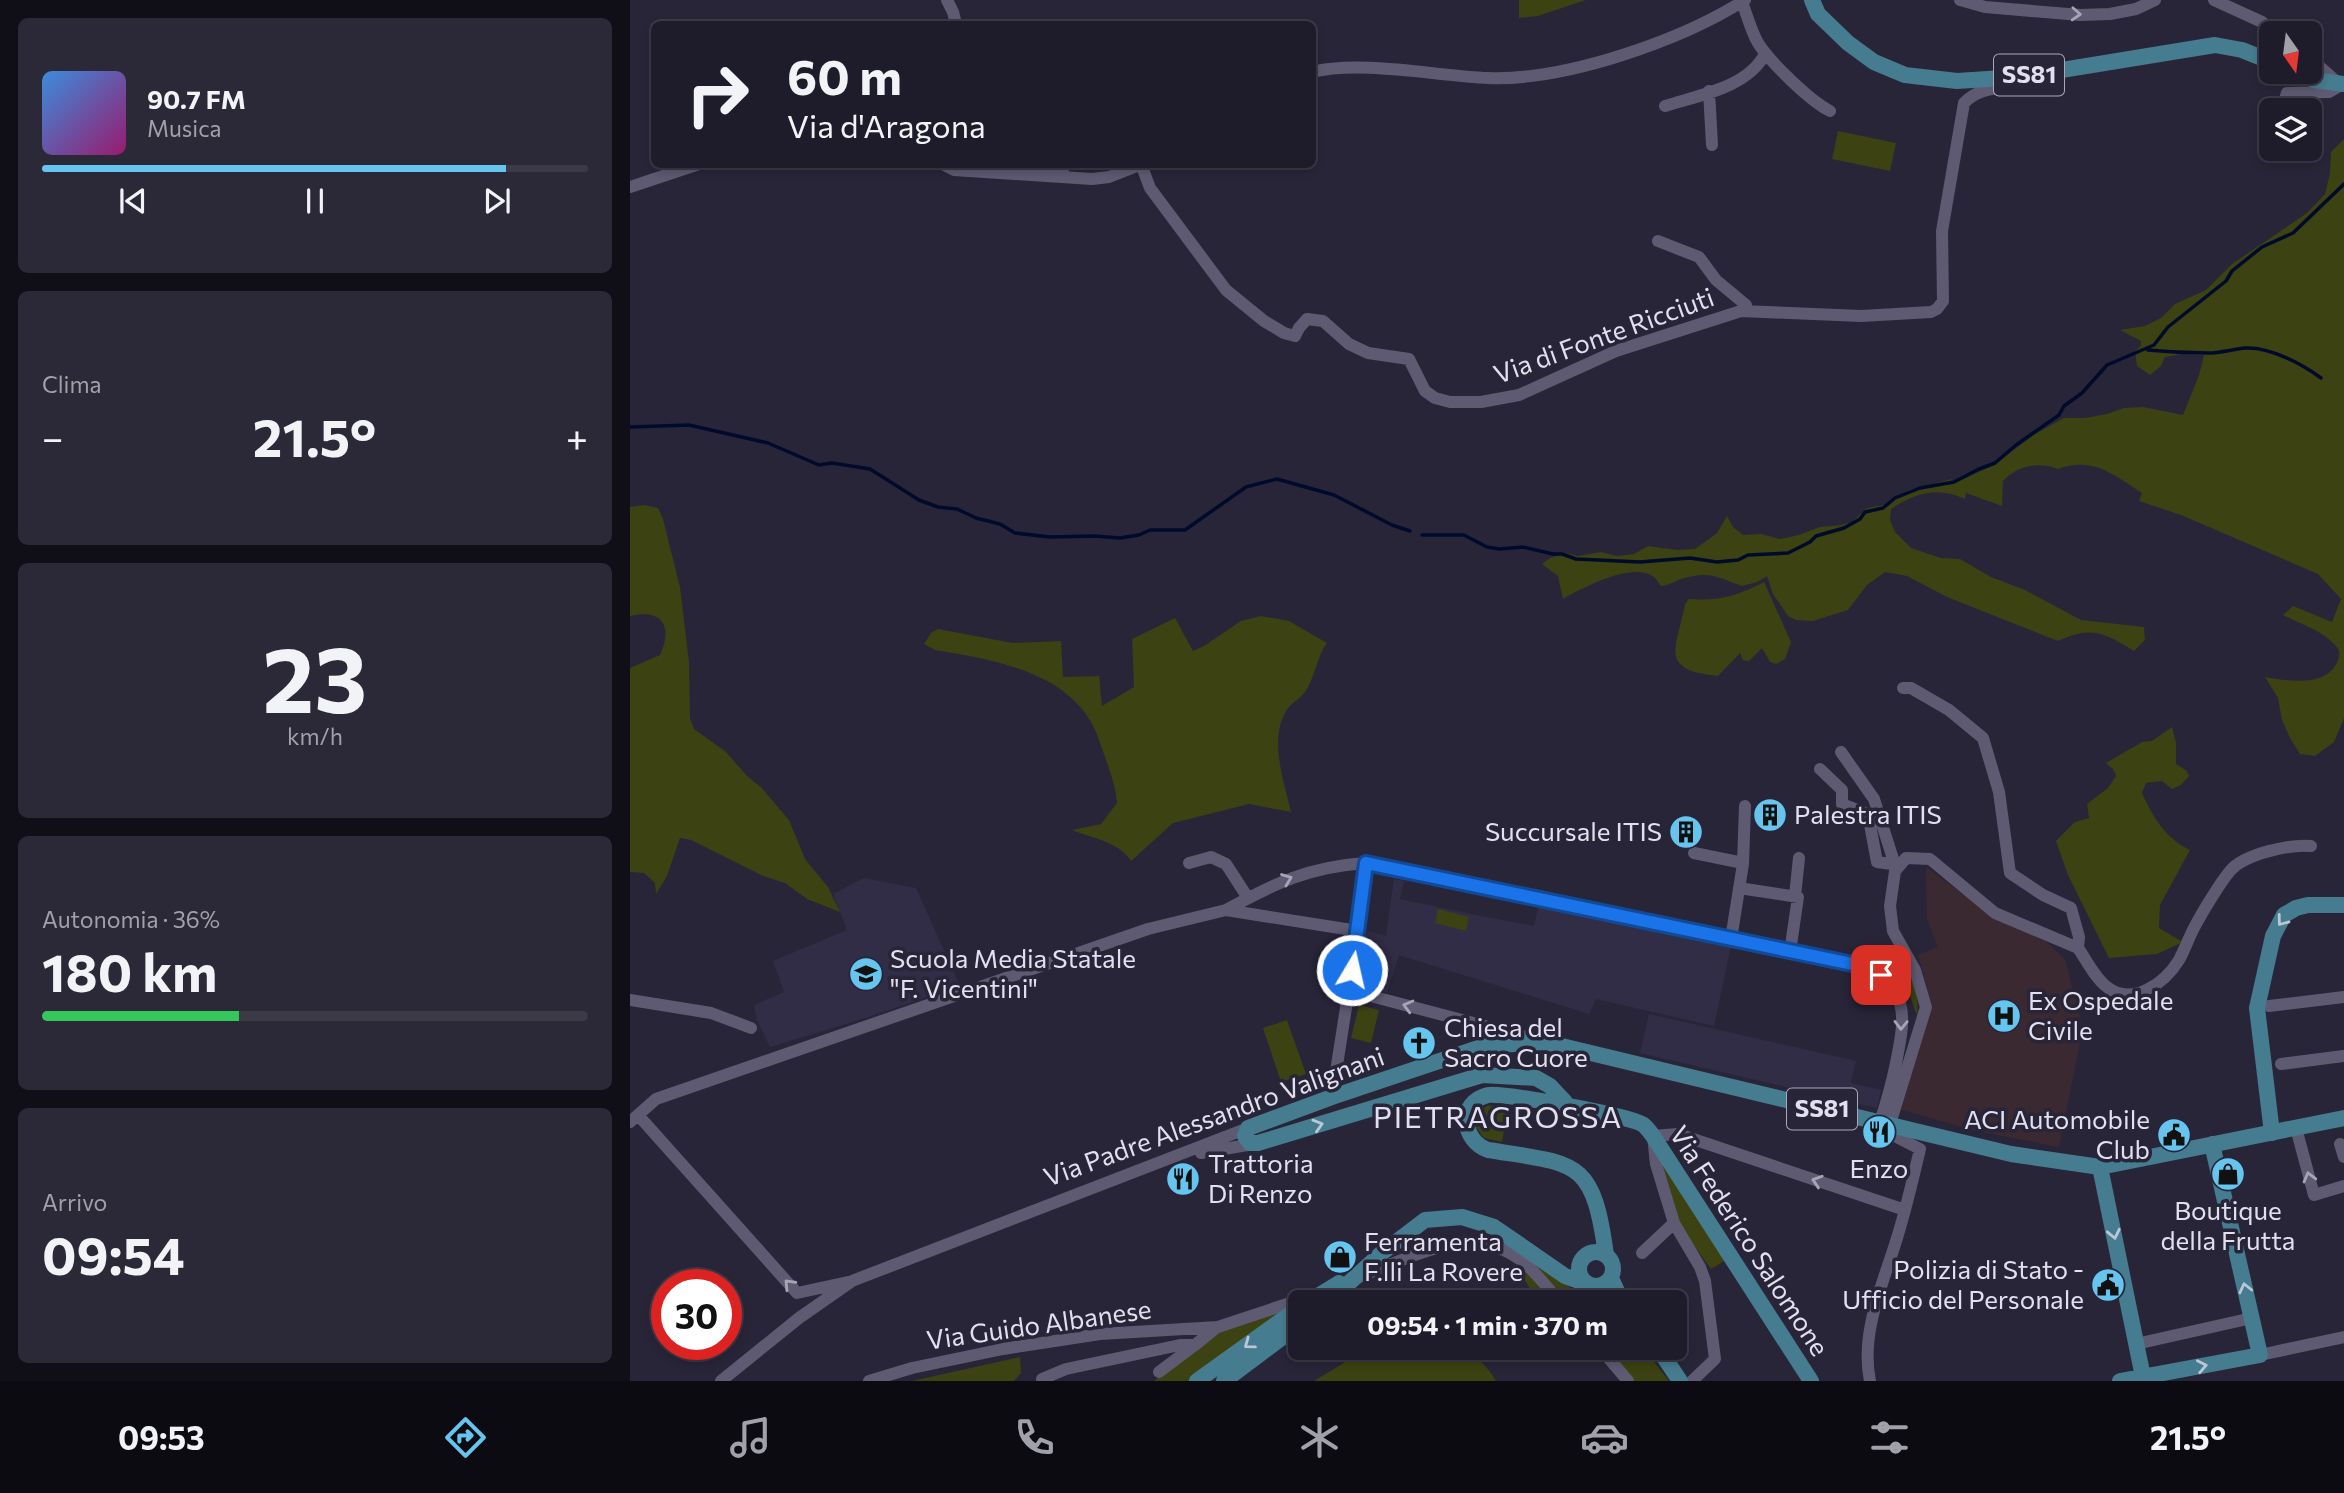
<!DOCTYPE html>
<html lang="it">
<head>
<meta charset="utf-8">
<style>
  body { margin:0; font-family:Commissioner,sans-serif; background:#2b2937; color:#f1f3f6; height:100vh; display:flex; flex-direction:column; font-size:26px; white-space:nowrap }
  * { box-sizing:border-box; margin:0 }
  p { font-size:23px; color:#a1a1a9 }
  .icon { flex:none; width:38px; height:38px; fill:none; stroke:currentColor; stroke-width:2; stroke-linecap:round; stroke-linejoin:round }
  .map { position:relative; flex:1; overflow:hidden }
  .drawer { display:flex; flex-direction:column; gap:18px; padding:18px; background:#100f18; width:630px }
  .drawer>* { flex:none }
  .hud { position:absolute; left:21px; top:21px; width:665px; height:147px; border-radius:10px; box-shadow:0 4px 10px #0003,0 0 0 2px #3c3a47; background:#1e1c2b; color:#f1f3f6; overflow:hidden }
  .needle { width:46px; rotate:166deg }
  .tools { position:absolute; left:1629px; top:21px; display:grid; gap:14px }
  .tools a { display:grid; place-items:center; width:63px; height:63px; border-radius:10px; background:#1e1c2b; box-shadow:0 4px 10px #0003,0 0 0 2px #3c3a47; font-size:35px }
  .speed { position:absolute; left:21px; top:1269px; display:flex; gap:14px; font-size:35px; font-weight:700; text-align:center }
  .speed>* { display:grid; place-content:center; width:91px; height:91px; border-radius:50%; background:#1e1c2b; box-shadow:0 4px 10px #0003,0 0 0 2px #3c3a47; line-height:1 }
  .speed .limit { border:10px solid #d22; background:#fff; color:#111 }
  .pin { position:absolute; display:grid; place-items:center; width:60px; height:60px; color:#fff; margin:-30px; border-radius:14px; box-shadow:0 4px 10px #0006 }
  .me { position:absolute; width:77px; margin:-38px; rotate:9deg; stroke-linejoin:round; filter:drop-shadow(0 0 5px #0008) }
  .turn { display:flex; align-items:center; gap:24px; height:147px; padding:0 21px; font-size:32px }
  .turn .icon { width:91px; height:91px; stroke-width:2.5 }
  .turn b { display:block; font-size:49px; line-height:60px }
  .big { font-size:52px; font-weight:700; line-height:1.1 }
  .drawer .card { flex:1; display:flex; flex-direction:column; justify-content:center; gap:10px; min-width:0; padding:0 24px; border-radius:10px; background:#2b2937 }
  .drawer .dial { align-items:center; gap:0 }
  .dial b { font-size:91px; line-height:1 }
  .song { display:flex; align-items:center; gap:21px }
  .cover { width:84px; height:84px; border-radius:10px; background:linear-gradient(135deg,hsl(210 70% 55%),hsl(320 70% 35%)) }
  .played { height:7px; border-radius:4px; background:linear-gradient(90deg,#65c5ee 85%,#3c3a47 85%) }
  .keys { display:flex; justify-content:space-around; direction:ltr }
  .heat { display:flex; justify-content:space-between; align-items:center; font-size:38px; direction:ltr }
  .charge { height:10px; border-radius:5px; background:linear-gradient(90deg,#34c759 36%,#3c3a47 0) }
  .trip { position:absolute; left:658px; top:1290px; width:399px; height:70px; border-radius:10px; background:#1e1c2b; box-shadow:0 4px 10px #0003,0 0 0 2px #3c3a47; font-weight:700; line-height:70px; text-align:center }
  .dock { display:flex; height:112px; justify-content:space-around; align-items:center; background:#0c0b11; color:#a1a1a9 }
  .dock .icon { width:49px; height:49px }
  .dock .selected { color:#65c5ee }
  .dock b { font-size:32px; color:#f1f3f6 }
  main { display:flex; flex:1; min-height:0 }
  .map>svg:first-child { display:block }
  .built { fill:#322d46 }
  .medical { fill:#3b2931 }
  .green { fill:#3c4211 }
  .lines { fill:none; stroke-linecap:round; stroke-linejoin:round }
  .stream { stroke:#000b2c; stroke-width:3.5 }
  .minor { stroke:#5e5a72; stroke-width:12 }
  .major { stroke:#457c8f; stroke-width:16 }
  .oneway { stroke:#a7a4b6 }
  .oneway2 { stroke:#bbc7d6 }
  .route-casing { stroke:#114b97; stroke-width:18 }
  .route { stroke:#1a73e8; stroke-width:12 }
  .labels { text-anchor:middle; stroke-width:7; stroke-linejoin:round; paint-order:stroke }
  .shield { fill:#282539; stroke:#aaa8b8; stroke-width:2 }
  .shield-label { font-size:24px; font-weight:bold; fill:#e2e0ee }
  .street-label { font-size:26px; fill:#e2e0ee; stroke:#282539 }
  .poi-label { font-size:26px; fill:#e2e0ee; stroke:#282539; text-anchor:start }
  .quarter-label { font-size:30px; letter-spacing:2px; fill:#e2e0ee; stroke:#282539 }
</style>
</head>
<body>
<main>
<section class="drawer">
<div class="card">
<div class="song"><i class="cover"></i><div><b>90.7 FM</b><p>Musica</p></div></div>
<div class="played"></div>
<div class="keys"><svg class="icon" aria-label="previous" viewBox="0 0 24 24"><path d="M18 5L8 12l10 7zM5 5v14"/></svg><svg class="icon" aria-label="pause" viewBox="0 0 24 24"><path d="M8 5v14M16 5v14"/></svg><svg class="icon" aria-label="next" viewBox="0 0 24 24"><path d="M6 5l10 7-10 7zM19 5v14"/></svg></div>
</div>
<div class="card"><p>Clima</p>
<div class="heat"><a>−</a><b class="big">21.5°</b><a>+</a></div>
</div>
<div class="card dial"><b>23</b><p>km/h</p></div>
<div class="card"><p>Autonomia · 36%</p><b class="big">180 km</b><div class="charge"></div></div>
<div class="card"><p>Arrivo</p><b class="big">09:54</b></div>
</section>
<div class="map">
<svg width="1714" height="1381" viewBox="0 0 1714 1381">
  <rect width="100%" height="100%" fill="#282539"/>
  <path class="built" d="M234 878 286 888 330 986 232 1019 140 1047 127 1020 124 1005 154 992 143 961 217 930 203 894Z
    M764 879 774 881 770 899 831 912 904 926 908 907 1101 946 1084 1026 966 999 959 1014 769 955 757 993 726 985 737 931 756 936Z
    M1019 1014 1226 1061 1221 1083 1251 1090 1247 1108 1010 1053Z"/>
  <path class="medical" d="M1296 867 1364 917 1409 935 1435 959 1453 1028 1429 1147 1347 1131 1268 1109 1302 1004 1288 955 1308 947 1297 919Z"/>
  <path class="green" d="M889 0H956L908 16 889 18Z
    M1208 131 1266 143 1260 171 1202 159Z
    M1714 139V718L1704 742 1685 756 1670 754 1660 738 1652 720 1648 698 1635 677C1658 681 1698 688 1708 660 1710 654 1710 649 1705 645 1692 630 1670 624 1653 615L1663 606 1702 622 1711 599 1688 574 1551 515 1509 501 1512 493C1484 475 1463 456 1428 469 1408 461 1387 466 1373 481L1372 506 1336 493 1335 499C1308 486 1285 493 1261 509L1260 520 1265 532 1281 548 1311 558 1330 559 1361 577 1395 590 1451 620 1514 627 1515 640 1504 651C1475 633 1461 625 1428 641L1317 597 1277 576 1255 572 1237 585 1218 610 1183 621 1166 620 1158 616 1143 594 1137 576 1127 582 1112 586C1091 579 1083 571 1058 577 1048 579 1041 585 1031 586 1028 583 1027 579 1024 577 1003 561 952 588 933 599L928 576 912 564 920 558 936 553 948 556 971 552 987 556 1004 554 1018 546 1047 550 1065 549 1087 533 1097 516 1103 527 1113 535 1131 534 1150 539 1169 535 1190 527 1211 525 1222 522 1237 508 1254 505 1279 490 1322 479 1320 485 1364 465 1405 434 1434 418H1455L1477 414 1494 408 1513 407 1553 415 1569 375 1574 355 1552 354 1535 357 1531 366 1520 375 1507 366 1505 351 1511 346V341L1490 330 1515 326 1531 318 1545 304 1576 290 1602 264 1677 213 1695 194 1700 173 1701 152Z
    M14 505 28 508 33 519 50 587 59 662 60 718 64 729 96 752 118 777 131 787 159 820 175 859 198 887 210 912 177 899 155 883 133 876 61 840 50 838 37 876 26 894 25 883 14 873 0 872V668L30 655C43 627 33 608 0 616V507Z
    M1134 582 1161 642 1155 659 1146 664 1140 662 1132 648 1119 661 1113 660 1110 653 1088 676C1027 670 1047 648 1055 604L1059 599C1090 601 1107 596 1134 582Z
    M631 616 659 621 697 643C686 658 685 678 675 692 671 698 664 701 659 707 637 735 654 781 661 812L619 804 543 823 501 861C489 842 462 838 442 830L471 824 487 803C486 787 480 772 475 757 471 746 467 732 461 722 431 670 359 659 305 650L294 644 301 633 308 629 383 643 431 641 433 677 469 676 472 706 504 687 502 639 545 618 563 651 574 646 611 621Z
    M1542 727 1546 743V764L1557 771 1559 776 1551 785 1542 789 1532 781 1516 783 1512 793C1523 817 1536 839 1560 850L1530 905 1529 928 1553 942 1527 954 1479 958 1438 875 1426 841 1445 822 1459 818 1457 804 1478 788 1486 776 1483 769 1476 763 1512 742 1522 741Z
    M808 909 839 917 836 931 805 923Z
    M1272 959C1281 976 1290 995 1287 1015 1281 1001 1279 984 1266 975Z
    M729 1005 749 1010 741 1043 721 1038Z
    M657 1020 676 1074 651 1082 633 1028Z
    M866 1105 878 1107 872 1142 854 1138 845 1126 848 1112 857 1106Z
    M1030 1159 1097 1259 1081 1269 1047 1222Z
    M885 1262 908 1264 960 1302H907Z
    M644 1311 651 1315 563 1381H524L589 1329Z
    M761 1348C803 1347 842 1338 866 1381H684L722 1358Z
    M968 1348H1013L1039 1381H1000Z
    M390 1357 391 1373 384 1381H282Z"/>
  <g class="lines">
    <path class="stream" d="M1518 350C1538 352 1558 353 1578 353 1591 353 1603 349 1616 348 1640 347 1672 364 1691 378
      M0 427 59 425 138 443 189 465 202 463 240 469 289 500 308 507 327 509 346 518 370 524 385 533 420 537 464 536 490 538 509 535 520 530H555L616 487 647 479 704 495 762 525 780 531
      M792 535H834L857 547 869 549 893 547 923 554H932L946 559 1010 562 1060 558 1087 562 1108 560 1118 555 1158 553 1180 542 1186 536 1214 528 1230 519 1235 512 1253 508 1265 498 1290 488 1324 482 1349 469 1365 463 1386 445 1429 415 1434 406 1452 393 1477 365 1524 345 1538 327 1596 281 1602 271 1632 247 1663 233 1714 184"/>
    <path class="minor" d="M317 0 323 12 326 24
      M1330 0 1355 7 1450 15 1480 14 1506 9 1525 0
      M1584 0 1632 22 1647 33
      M1112 2C1117 15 1121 31 1128 43 1140 62 1180 101 1200 111
      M1680 58 1708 83
      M682 72C731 60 807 76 858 78 935 81 1050 41 1115 0
      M1079 91 1082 145
      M1656 96 1657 93 1699 92 1713 84
      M1035 106C1069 95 1117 88 1135 54
      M312 164 324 170 462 179 479 177 512 164
      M402 164 433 172
      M511 164 520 188 596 290 634 321 654 333 665 336 669 328 677 319 693 321 719 344 738 353 779 359 795 391 805 398 820 402H851L889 395 986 351 1111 311 1231 316 1301 312 1307 309 1313 301 1312 231 1334 103C1357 79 1387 96 1410 74
      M0 187 69 164
      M1028 241 1069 257 1086 280 1116 305 1117 310
      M1273 688H1281L1319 710 1353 738 1369 792 1380 873 1413 895 1441 908 1449 937 1448 948
      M1211 752 1244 799 1264 862 1269 865
      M1190 769 1212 790V804L1238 814 1247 862 1269 865
      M1064 853 1113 863
      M559 863 581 857 596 864 618 898
      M1109 888 1168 897 1160 952
      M1165 896 1169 858
      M596 910C645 883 679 867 735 863L1232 966C1278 989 1276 1013 1267 1058 1263 1079 1257 1101 1250 1122L1257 1132 1290 1149C1283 1179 1276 1209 1267 1238 1253 1284 1230 1333 1240 1381
      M1101 939 1113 864 1115 806
      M1448 948C1457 961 1465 978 1477 987 1502 1007 1535 983 1549 960 1555 949 1559 937 1565 926 1573 911 1590 883 1600 871 1614 854 1660 844 1681 846
      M718 990 904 1039
      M0 1000 81 1013 121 1028
      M1639 1006 1714 997
      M1651 1064 1714 1056
      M702 1097 728 931 735 863
      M8 1115 167 1293 218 1282
      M0 1122 26 1099 518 929 596 910 728 931
      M1260 1124 1296 1007 1285 970 1263 931 1260 906 1265 871 1276 858 1300 859 1365 913 1448 948
      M1666 1128 1684 1195 1714 1186
      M1710 1144 1714 1157
      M571 1153 623 1144
      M1012 1253 1044 1223
      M729 1277C780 1258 844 1221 893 1262 907 1273 918 1289 930 1302
      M1506 1344 1622 1318
      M970 1348 998 1381
      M1630 1355 1714 1337
      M529 1372 565 1345
      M412 1379 436 1369 550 1345H565L587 1327
      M91 1381 169 1318 222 1281 618 1128
      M239 1381 282 1368 373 1349 470 1334 588 1327 678 1297
      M1062 1381 1085 1359 1075 1281 1070 1267 1044 1223 1026 1164 1023 1136 1048 1134 1275 1210"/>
    <path class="major" d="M1182 0 1188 14 1218 43 1244 62 1275 75 1327 81 1389 77 1585 45 1612 50 1642 62
      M1665 72 1684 80 1714 84
      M935 1105V1102L920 1086 906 1078 852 1075 628 1143H620L615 1136 618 1128 702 1097 854 1046 915 1042 1381 1154 1470 1167 1714 1118
      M1642 1133 1627 1008 1643 936 1654 915 1666 908 1678 905H1714
      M1470 1167 1513 1377
      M949 1269a17 17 0 1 1 34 0a17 17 0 1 1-34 0Z
      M976 1255C963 1158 947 1164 858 1150 832 1141 827 1102 858 1095 872 1092 999 1116 1012 1124 1016 1126 1020 1132 1023 1136L1181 1381
      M981 1278 992 1302
      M678 1302 709 1283
      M698 1302 753 1252 795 1220 832 1217 864 1227 935 1276 957 1284
      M1028 1348 1050 1381
      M567 1381 670 1307
      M594 1381 670 1324
      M1490 1381 1630 1355 1582 1144"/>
  </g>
  <defs><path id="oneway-chevron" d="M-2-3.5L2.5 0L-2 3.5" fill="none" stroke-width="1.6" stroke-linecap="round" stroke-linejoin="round" transform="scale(1.75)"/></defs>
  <g class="oneway">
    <use href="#oneway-chevron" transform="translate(1446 14) rotate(3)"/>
    <use href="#oneway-chevron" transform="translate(657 879) rotate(-21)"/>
    <use href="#oneway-chevron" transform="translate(778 1006) rotate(-165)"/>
    <use href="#oneway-chevron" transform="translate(1271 1025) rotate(91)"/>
    <use href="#oneway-chevron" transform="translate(1679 1177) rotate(-105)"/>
    <use href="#oneway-chevron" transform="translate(1187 1181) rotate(-162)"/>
    <use href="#oneway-chevron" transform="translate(159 1284) rotate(-133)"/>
  </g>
  <g class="oneway2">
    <use href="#oneway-chevron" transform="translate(1652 921) rotate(127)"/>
    <use href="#oneway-chevron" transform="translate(688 1125) rotate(-17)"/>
    <use href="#oneway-chevron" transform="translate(1484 1234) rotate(78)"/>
    <use href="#oneway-chevron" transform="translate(1615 1288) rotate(-103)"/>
    <use href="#oneway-chevron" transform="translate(619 1344) rotate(144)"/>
    <use href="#oneway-chevron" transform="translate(1572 1366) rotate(-11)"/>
  </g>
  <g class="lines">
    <g class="route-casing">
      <path id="route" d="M722 970 736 863 1232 966 1251 975"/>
    </g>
    <use href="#route" class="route"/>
  </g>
  <defs>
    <g id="building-disc" transform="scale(1.75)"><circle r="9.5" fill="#65c5ee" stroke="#282539"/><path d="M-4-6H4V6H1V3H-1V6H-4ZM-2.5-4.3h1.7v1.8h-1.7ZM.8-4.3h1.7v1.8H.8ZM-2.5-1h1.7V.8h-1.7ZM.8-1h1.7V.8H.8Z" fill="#111"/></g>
    <g id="school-disc" transform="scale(1.75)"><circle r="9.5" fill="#65c5ee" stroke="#282539"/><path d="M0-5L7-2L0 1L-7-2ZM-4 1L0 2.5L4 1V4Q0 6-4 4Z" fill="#111"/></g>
    <g id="hospital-disc" transform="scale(1.75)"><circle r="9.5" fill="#65c5ee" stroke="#282539"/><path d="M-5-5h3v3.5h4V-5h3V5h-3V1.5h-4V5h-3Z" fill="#111"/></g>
    <g id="church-disc" transform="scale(1.75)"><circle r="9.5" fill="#65c5ee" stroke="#282539"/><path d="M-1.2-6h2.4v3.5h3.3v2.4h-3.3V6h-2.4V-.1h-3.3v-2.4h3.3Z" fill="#111"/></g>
    <g id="restaurant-disc" transform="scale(1.75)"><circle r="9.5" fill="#65c5ee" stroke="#282539"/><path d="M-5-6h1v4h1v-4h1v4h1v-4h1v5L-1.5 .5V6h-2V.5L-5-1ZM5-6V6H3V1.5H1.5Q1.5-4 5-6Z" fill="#111"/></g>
    <g id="civic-disc" transform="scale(1.75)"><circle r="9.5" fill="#65c5ee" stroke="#282539"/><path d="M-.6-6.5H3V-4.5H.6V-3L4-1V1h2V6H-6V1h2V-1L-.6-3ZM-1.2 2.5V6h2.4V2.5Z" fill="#111"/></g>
    <g id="shop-disc" transform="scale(1.75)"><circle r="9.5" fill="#65c5ee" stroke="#282539"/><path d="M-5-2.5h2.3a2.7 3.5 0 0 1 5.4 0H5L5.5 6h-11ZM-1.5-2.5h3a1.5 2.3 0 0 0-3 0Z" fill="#111"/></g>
  </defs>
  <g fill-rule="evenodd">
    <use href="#building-disc" x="1140" y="815"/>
    <use href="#building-disc" x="1056" y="832"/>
    <use href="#school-disc" x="236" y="974"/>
    <use href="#hospital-disc" x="1374" y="1016"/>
    <use href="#church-disc" x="789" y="1043"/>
    <use href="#restaurant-disc" x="1249" y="1132"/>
    <use href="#civic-disc" x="1544" y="1135"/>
    <use href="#shop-disc" x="1598" y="1174"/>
    <use href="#restaurant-disc" x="553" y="1179"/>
    <use href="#shop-disc" x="710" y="1257"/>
    <use href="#civic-disc" x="1478" y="1285"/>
  </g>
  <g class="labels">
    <g class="shield">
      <rect x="1364" y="54.5" width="70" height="41" rx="5"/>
      <rect x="1157" y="1088.5" width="70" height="41" rx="5"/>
    </g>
    <g class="shield-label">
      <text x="1399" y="83">SS81</text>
      <text x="1192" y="1117">SS81</text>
    </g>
    <g class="street-label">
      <text transform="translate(974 336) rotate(-20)" y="9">Via di Fonte Ricciuti</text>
      <text transform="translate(584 1117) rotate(-20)" y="9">Via Padre Alessandro Valignani</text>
      <text transform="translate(1119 1241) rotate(57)" y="9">Via Federico Salomone</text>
      <text transform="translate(409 1325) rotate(-8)" y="9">Via Guido Albanese</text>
    </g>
    <g class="poi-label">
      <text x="1164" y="824">Palestra ITIS</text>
      <text x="1032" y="841" text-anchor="end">Succursale ITIS</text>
      <text x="260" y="968">Scuola Media Statale<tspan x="260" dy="30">"F. Vicentini"</tspan></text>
      <text x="1398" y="1010">Ex Ospedale<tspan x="1398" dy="30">Civile</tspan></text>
      <text x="814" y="1037">Chiesa del<tspan x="814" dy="30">Sacro Cuore</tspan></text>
      <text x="1520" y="1129" text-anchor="end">ACI Automobile<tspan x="1520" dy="30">Club</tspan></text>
      <text x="578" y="1173">Trattoria<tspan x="578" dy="30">Di Renzo</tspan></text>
      <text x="1249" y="1178" text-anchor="middle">Enzo</text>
      <text x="1598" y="1220" text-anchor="middle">Boutique<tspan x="1598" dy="30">della Frutta</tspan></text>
      <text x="734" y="1251">Ferramenta<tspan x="734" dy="30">F.lli La Rovere</tspan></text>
      <text x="1454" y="1279" text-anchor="end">Polizia di Stato -<tspan x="1454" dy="30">Ufficio del Personale</tspan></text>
    </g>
    <g class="quarter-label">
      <text x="868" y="1128">PIETRAGROSSA</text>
    </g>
  </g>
</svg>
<div class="tools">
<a><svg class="needle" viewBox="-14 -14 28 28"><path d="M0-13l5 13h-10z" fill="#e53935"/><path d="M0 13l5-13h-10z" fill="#a1a1a9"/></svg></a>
<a><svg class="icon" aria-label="layers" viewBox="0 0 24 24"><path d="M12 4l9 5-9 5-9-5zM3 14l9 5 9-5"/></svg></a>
</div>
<div class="speed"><div class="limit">30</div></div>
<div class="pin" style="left:1251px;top:975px;background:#d93025"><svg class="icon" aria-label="arrive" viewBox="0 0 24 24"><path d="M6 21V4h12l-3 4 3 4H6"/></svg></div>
<svg class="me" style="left:722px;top:970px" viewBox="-20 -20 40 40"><circle r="17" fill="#1a73e8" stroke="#fff" stroke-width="3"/><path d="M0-11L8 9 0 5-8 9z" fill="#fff"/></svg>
<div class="trip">09:54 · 1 min · 370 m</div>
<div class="hud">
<div class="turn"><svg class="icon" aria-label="right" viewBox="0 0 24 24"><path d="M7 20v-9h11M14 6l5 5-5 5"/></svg><div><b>60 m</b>Via d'Aragona</div></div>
</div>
</div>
</main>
<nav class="dock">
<b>09:53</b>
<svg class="icon selected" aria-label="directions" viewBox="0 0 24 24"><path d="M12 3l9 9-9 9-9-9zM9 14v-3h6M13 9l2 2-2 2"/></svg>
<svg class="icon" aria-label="music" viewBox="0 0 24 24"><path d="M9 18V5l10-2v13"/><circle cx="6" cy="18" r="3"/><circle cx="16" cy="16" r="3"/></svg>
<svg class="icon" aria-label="phone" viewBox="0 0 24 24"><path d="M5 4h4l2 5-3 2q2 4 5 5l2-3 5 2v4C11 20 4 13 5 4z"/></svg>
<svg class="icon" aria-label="climate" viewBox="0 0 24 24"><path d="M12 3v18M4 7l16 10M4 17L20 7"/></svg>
<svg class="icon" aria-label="car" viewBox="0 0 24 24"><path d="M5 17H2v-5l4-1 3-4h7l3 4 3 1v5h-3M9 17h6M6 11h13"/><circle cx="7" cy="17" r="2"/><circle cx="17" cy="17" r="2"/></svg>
<svg class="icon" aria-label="filters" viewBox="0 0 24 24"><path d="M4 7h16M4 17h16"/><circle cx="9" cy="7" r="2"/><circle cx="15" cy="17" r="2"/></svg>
<b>21.5°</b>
</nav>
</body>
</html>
